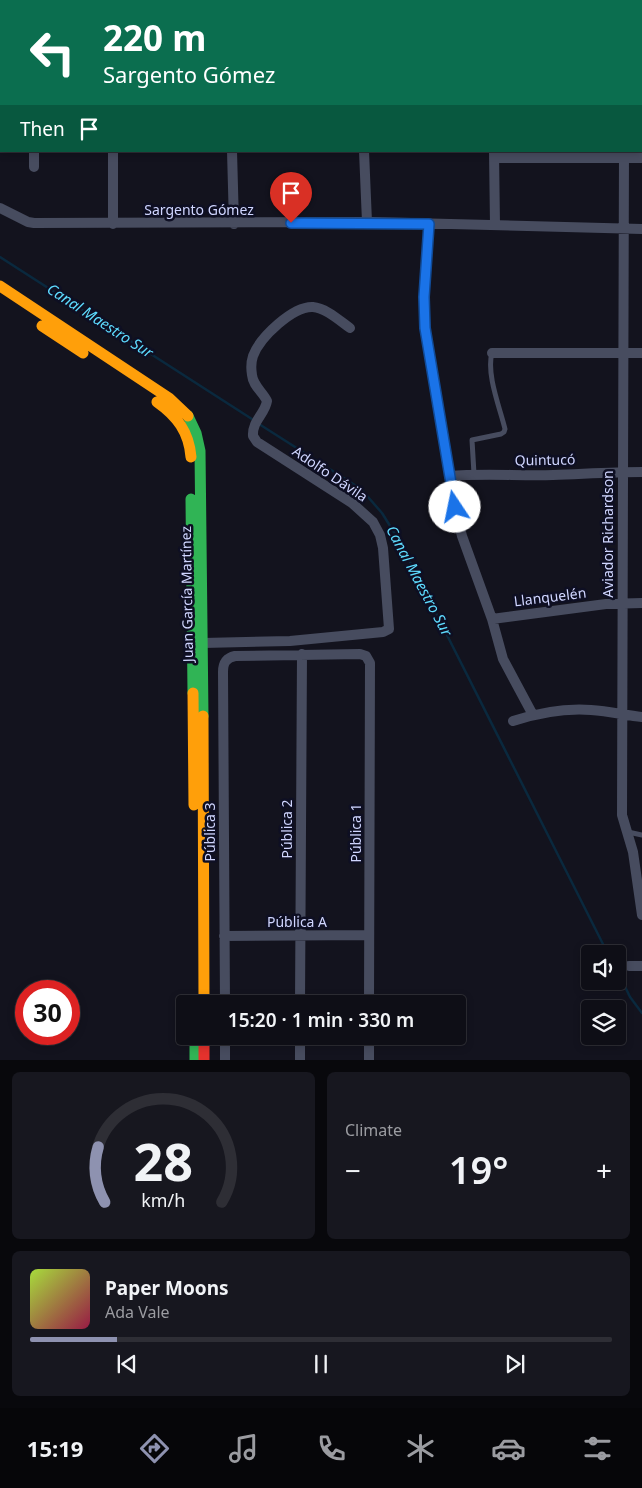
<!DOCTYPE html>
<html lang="en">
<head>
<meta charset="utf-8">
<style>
  body { margin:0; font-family:"Noto Sans",sans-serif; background:#17171f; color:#f1f3f6; height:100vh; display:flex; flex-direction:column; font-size:19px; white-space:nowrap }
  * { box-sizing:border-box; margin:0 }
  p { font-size:16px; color:#9b9ca1 }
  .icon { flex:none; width:28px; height:28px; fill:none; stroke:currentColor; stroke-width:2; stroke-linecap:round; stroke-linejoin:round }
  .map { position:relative; height:1060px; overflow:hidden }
  .sheet { display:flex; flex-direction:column; gap:12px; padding:12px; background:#08080c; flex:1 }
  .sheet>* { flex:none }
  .top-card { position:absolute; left:0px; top:0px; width:642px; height:152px; box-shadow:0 2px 8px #0003,0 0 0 1px #2e2e35; background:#0b6e4f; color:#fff; overflow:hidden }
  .buttons { position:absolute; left:581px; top:945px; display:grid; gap:10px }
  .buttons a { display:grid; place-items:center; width:45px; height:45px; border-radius:5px; background:#0e0e16; box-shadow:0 2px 8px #0003,0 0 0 1px #2e2e35; font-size:25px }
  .speed { position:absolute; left:15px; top:980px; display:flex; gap:10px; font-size:25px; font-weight:700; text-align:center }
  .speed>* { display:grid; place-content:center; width:65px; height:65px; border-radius:50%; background:#0e0e16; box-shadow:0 2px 8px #0003,0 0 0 1px #2e2e35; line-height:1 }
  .speed .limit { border:8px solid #d22; background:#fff; color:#111 }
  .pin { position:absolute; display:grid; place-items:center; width:42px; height:42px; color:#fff; margin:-51px -21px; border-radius:50% 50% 50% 0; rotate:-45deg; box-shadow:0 0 5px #0007 }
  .pin .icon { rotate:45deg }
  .me { position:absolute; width:55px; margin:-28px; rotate:349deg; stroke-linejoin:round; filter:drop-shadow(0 0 4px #0008) }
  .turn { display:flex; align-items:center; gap:18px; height:105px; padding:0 20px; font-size:22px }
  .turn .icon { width:65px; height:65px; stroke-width:2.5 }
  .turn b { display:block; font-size:35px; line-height:42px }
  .then { display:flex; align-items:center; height:48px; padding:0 20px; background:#0003; gap:10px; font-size:19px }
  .big { font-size:38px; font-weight:600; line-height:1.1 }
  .sheet .tile { flex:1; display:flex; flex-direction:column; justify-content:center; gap:8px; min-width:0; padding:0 18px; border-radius:8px; background:#17171f }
  .sheet .dial { align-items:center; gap:0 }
  .dial svg { height:130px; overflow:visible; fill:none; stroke:#2e2e35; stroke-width:7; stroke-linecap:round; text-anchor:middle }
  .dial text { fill:#f1f3f6; stroke:none }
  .song { display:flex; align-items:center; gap:15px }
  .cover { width:60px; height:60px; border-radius:8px; background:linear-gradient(135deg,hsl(80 70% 55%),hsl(340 70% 35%)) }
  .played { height:5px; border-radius:2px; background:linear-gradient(90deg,#8e92b0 15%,#2e2e35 15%) }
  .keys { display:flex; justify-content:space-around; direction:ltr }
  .heat { display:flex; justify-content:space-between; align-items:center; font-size:28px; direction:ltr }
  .sheet .tiles { flex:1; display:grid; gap:12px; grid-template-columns:1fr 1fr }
  .tile:last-child { grid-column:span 2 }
  .trip { position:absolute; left:176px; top:995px; width:290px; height:50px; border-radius:5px; background:#0e0e16; box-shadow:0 2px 8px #0003,0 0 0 1px #2e2e35; font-weight:600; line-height:50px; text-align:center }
  .menu { display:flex; height:80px; justify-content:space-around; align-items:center; background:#060609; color:#9b9ca1 }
  .menu .icon { width:35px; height:35px }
  .menu .current { color:#8e92b0 }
  .menu b { font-size:22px; color:#f1f3f6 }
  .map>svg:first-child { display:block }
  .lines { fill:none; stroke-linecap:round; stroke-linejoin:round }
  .stream { stroke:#0a293e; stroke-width:2.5 }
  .lane { stroke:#474c5f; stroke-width:5 }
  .street { stroke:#474c5f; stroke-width:10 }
  .fast { stroke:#30b455; stroke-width:11 }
  .slow { stroke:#ff9f0a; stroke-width:11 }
  .jam { stroke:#e5322d; stroke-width:11 }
  .route-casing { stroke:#114b97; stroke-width:12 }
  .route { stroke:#1a73e8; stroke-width:9 }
  .labels { text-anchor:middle; stroke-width:5; stroke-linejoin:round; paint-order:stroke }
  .street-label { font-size:14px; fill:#d0d6ff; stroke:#0e0f23 }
  .water-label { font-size:15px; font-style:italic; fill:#5edcff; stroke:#0e0f23 }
</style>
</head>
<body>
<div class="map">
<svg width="642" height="1061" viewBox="0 0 642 1061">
  <rect width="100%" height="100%" fill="#13131e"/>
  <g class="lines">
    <path class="stream" d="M0 257 255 421
      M259 424 361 489 382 513 400 542 608 954
      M618 972 630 997 642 1013"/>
    <path class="lane" d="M474 474 472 440 501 434 504 432 505 429C500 408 486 374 492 353
      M628 832 642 835"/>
    <path class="street" d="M111 0V1
      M231 0V1
      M493 0V1
      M362 1V0
      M623 1V0
      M0 25H1
      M641 29H642
      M641 93H642
      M0 95H1
      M113 151V224
      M232 151 234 224
      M364 151 367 222
      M624 151 622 815 633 852 642 915
      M494 152 495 225
      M494 158H642
      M34 167V151
      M0 208 28 222 34 223 372 222 642 229
      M429 224 424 297 425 328 455 507 462 536 492 619 503 659 533 715
      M492 353H642
      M449 476C484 473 518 476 553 475 583 474 612 472 642 472
      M492 619 606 604 642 603
      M203 643 290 641 383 632 389 629 383 548 380 535 373 522 352 503 257 442 253 436C252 421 265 414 267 401 263 392 253 386 252 375 251 369 251 362 253 356 260 337 293 306 313 307 326 308 340 321 350 328
      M513 721C538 713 565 708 591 710 608 711 625 715 642 717
      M224 936 369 935
      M629 966H642
      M225 1004 223 672C223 663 226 658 235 656L360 654 366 656 370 663 369 1004
      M300 1004 302 654
      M225 1036V1061
      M300 1061V1036
      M369 1061V1036"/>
    <path class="fast" d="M188 416 196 433 200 451 203 716
      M191 499 193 693
      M195 1036V1061"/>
    <path class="slow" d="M0 7 1 0
      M0 286 169 398 188 416
      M42 326 83 353
      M157 402C177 416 189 432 191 457
      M193 693 194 805
      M203 716 204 1004"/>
    <path class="jam" d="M204 1036V1061"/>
  </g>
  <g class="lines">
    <g class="route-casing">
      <path id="route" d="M291 223 429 224 424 297 425 328 455 507"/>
    </g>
    <use href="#route" class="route"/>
  </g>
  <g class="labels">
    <g class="street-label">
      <text x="199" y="215">Sargento Gómez</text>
      <text transform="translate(545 460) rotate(-1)" y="5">Quintucó</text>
      <text transform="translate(330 474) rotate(34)" y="5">Adolfo Dávila</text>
      <text transform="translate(608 534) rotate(-90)" y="5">Aviador Richardson</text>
      <text transform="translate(187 594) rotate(-91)" y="5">Juan García Martínez</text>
      <text transform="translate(550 597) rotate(-7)" y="5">Llanquelén</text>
      <text transform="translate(287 829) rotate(-90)" y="5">Pública 2</text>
      <text transform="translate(210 832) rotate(-90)" y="5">Pública 3</text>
      <text transform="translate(356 833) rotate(-90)" y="5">Pública 1</text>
      <text x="297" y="927">Pública A</text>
    </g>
    <g class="water-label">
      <text transform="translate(100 321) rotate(33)" y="5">Canal Maestro Sur</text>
      <text transform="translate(419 581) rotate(62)" y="5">Canal Maestro Sur</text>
    </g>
  </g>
</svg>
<div class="buttons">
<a><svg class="icon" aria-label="sound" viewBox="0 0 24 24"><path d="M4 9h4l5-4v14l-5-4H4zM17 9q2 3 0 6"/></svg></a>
<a><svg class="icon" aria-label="layers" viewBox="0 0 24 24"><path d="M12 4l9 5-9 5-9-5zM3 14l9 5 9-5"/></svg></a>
</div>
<div class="speed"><div class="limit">30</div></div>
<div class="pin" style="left:291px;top:223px;background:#d93025"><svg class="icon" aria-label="arrive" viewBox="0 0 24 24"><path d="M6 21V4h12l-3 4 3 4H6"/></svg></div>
<svg class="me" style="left:455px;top:507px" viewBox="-20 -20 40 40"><circle r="19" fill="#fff"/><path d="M0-13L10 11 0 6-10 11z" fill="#1a73e8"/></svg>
<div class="trip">15:20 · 1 min · 330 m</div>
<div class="top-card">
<div class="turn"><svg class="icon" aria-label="left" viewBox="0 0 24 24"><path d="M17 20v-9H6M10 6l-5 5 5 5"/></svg><div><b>220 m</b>Sargento Gómez</div></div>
<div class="then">Then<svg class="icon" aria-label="arrive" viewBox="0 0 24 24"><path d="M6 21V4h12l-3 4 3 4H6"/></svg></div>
</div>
</div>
<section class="sheet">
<div class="tiles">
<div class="tile dial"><svg viewBox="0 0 100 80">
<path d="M14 69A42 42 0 1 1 86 69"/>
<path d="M14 69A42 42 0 0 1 10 35" stroke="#8e92b0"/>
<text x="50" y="56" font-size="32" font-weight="700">28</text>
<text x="50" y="72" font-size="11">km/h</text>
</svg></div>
<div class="tile"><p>Climate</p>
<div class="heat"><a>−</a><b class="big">19°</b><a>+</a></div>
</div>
<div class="tile">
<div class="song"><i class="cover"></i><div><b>Paper Moons</b><p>Ada Vale</p></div></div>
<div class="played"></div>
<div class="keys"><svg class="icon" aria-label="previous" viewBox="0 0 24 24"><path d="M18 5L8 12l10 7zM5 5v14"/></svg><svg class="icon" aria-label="pause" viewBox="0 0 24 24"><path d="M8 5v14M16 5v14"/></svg><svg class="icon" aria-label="next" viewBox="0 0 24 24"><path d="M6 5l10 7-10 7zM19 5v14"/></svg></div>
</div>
</div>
</section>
<nav class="menu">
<b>15:19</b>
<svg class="icon current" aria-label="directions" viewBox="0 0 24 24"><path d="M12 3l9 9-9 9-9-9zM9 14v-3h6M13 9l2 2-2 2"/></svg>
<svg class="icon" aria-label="music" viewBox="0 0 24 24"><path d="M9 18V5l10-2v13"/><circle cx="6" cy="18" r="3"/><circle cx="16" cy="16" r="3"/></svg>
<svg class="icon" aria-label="phone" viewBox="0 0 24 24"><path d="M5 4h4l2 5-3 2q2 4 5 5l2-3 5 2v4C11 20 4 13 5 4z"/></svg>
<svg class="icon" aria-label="climate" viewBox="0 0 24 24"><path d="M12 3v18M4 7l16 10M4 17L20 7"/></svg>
<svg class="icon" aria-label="car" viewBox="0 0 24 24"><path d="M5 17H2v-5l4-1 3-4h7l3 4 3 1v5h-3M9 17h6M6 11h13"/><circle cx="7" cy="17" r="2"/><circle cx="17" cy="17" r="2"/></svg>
<svg class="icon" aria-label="filters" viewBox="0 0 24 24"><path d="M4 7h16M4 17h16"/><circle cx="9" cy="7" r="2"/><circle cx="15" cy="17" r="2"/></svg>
</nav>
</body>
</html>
